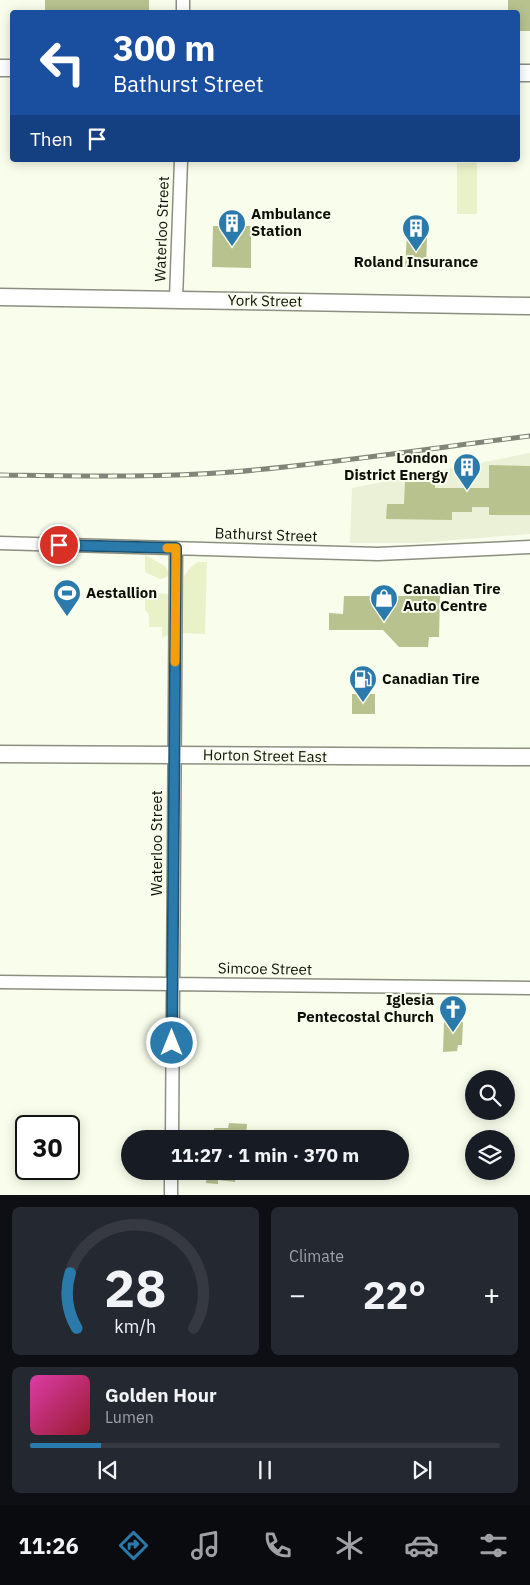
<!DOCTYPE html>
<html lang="en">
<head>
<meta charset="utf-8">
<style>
  body { margin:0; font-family:"IBM Plex Sans",sans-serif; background:#242831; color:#f1f3f6; height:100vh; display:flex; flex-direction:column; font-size:19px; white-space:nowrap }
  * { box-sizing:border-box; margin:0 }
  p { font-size:16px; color:#9ea1a6 }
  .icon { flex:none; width:28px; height:28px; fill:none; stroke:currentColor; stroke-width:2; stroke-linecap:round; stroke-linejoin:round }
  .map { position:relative; height:1195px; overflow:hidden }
  .drawer { display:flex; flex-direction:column; gap:12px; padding:12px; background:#0d0f14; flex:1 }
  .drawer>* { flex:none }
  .banner { position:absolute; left:10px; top:10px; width:510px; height:152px; border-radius:5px; box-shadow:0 2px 12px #0003; background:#1a4fa0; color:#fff; overflow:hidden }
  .controls { position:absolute; left:465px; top:1070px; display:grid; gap:10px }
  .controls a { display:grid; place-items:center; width:50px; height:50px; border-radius:50%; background:#171b24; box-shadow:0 2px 12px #0003; font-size:25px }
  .speed { position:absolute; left:15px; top:1115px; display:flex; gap:10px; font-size:25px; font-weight:700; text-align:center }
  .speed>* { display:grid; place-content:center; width:65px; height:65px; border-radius:50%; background:#171b24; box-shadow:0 2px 12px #0003; line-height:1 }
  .speed .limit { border:2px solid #111; border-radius:8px; background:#fff; color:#111 }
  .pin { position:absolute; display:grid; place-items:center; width:42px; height:42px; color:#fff; margin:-21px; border:2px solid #fff; border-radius:50%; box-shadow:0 1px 5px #0007 }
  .me { position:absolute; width:55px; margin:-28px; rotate:0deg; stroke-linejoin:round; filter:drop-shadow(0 0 4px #0008) }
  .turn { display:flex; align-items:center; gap:18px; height:105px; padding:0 20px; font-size:22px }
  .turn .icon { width:65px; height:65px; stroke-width:2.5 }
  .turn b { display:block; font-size:35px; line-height:42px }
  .then { display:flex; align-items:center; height:48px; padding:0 20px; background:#0003; gap:10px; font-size:19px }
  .big { font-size:38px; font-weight:800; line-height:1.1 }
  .drawer .card { flex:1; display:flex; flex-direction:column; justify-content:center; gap:8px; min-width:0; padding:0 18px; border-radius:8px; background:#242831 }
  .drawer .dial { align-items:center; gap:0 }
  .dial svg { height:130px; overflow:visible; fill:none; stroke:#363941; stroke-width:7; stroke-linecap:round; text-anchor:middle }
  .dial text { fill:#f1f3f6; stroke:none }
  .song { display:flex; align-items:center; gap:15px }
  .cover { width:60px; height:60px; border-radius:8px; background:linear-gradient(135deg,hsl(320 70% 55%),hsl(350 70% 35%)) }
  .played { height:5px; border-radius:2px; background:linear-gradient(90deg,#2a7bac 15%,#363941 15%) }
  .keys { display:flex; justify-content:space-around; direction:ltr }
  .heat { display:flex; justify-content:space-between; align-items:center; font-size:28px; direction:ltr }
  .drawer .tiles { flex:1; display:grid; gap:12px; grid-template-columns:1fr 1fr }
  .card:last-child { grid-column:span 2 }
  .trip { position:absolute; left:121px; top:1130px; width:288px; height:50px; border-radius:25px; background:#171b24; box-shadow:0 2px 12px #0003; font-weight:800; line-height:50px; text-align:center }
  .tab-bar { display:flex; height:80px; justify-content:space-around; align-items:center; background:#090b0e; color:#9ea1a6 }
  .tab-bar .icon { width:35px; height:35px }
  .tab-bar .selected { color:#2a7bac }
  .tab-bar b { font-size:22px; color:#f1f3f6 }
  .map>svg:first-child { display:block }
  .built { fill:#ebf1d7 }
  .green { fill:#e8f1c8 }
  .building { fill:#b8c28f }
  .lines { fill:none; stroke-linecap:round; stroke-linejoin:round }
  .minor-casing { stroke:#8c8f7f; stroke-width:15 }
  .major-casing { stroke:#8c8f7f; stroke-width:19 }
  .minor { stroke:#fff; stroke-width:12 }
  .major { stroke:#fff; stroke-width:16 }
  .rail-casing { stroke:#818478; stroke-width:5 }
  .rail { stroke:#f9fdeb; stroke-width:3; stroke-dasharray:9; stroke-linecap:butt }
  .route-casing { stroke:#1b5070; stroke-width:12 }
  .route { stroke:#2a7bac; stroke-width:9 }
  .slow { stroke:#f59e0b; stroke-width:9 }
  .labels { text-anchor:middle; stroke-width:4; stroke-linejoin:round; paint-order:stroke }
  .poi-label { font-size:15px; font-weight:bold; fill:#0e0f09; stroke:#f9fdeb; text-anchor:start }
  .street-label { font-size:15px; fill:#0e0f09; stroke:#f9fdeb }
</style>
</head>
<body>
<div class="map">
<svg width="530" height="1195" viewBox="0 0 530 1195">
  <rect width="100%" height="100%" fill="#f9fdeb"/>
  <path class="built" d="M530 453V534L417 543H350L352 488Z"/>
  <path class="green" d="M457 163H477V214H457Z
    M145 555 165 566 169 573 167 577 160 579 145 572Z
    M198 562H207L205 634 183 633 184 576 190 568Z
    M145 592 169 594 168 635 162 638V627H149V614L145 610Z"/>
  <path class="building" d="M45 0H149V12H45Z
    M508 0H530V31H518V12H508Z
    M213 226H251V268L212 267Z
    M407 235 427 237 426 267H405Z
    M489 465 530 466V515H489V507H472V512H452V520L386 519 387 504H404L405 482H435V488H489Z
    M344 596H440L439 637H429L428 647H399L383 630H329V613L343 614Z
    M352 694H375V714H352Z
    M444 1022H463L462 1045H458L457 1051 443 1052Z
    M229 1123 247 1124 246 1139H213L214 1128H228Z
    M207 1171H236L235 1182 218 1180V1184L206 1183Z"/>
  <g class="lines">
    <g class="minor-casing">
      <path id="minor" d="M183 12V0
        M176 299 181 160
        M0 543 378 554 530 547
        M0 982 530 988
        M172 1139 176 548
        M171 1195V1171"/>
    </g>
    <g class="major-casing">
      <path id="major" d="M0 68H12
        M518 73H530
        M0 297 530 306
        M0 754 530 757"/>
    </g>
    <use href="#minor" class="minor"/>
    <use href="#major" class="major"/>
    <g class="rail-casing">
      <path id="rail" d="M0 475C77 476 155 478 232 472 332 464 431 448 530 436"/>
    </g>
    <use href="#rail" class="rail"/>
  </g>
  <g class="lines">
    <g class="route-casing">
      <path id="route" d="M59 545 176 548 172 1043"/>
    </g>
    <use href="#route" class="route"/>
    <path class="slow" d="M167 548H176L175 662"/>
  </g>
  <defs>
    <g id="building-pin" transform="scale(1.4375)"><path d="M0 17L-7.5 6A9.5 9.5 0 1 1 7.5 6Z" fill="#2a7bac" stroke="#f9fdeb"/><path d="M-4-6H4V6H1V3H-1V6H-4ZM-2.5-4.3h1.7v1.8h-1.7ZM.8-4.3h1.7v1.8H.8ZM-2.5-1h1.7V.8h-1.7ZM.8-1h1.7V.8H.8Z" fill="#fff"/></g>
    <g id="stadium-pin" transform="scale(1.4375)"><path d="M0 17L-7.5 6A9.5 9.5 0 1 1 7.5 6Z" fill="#2a7bac" stroke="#f9fdeb"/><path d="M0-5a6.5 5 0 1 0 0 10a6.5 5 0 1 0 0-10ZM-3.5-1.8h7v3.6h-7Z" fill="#fff"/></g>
    <g id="shop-pin" transform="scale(1.4375)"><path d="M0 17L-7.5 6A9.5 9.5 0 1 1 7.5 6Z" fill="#2a7bac" stroke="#f9fdeb"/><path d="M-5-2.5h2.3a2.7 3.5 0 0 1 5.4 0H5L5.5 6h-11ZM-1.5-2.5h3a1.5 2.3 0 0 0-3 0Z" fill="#fff"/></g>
    <g id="fuel-pin" transform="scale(1.4375)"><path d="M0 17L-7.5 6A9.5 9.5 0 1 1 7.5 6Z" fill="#2a7bac" stroke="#f9fdeb"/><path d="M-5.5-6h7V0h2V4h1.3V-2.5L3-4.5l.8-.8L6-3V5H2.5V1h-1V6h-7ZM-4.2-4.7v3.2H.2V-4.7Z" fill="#fff"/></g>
    <g id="church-pin" transform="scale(1.4375)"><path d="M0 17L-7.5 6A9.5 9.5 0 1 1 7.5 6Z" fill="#2a7bac" stroke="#f9fdeb"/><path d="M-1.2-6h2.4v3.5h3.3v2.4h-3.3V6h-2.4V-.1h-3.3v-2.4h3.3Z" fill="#fff"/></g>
  </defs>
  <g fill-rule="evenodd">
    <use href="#building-pin" x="232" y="223"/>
    <use href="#building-pin" x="416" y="228"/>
    <use href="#building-pin" x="467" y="467"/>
    <use href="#stadium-pin" x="67" y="593"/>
    <use href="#shop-pin" x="384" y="598"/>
    <use href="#fuel-pin" x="363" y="679"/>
    <use href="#church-pin" x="453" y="1009"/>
  </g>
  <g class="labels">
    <g class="poi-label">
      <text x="251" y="219">Ambulance<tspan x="251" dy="17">Station</tspan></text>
      <text x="416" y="267" text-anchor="middle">Roland Insurance</text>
      <text x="448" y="463" text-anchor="end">London<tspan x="448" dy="17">District Energy</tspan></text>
      <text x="403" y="594">Canadian Tire<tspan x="403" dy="17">Auto Centre</tspan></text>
      <text x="86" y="598">Aestallion</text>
      <text x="382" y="684">Canadian Tire</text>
      <text x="434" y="1005" text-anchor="end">Iglesia<tspan x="434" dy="17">Pentecostal Church</tspan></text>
    </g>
    <g class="street-label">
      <text transform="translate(162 229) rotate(-88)" y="5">Waterloo Street</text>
      <text transform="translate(265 301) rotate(1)" y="5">York Street</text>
      <text transform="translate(266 535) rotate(2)" y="5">Bathurst Street</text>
      <text transform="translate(265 756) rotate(1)" y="5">Horton Street East</text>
      <text transform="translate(157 843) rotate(-90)" y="5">Waterloo Street</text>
      <text transform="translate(265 969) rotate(1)" y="5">Simcoe Street</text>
    </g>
  </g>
</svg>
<div class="controls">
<a><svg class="icon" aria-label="search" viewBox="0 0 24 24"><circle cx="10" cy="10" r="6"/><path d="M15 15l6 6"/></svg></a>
<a><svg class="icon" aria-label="layers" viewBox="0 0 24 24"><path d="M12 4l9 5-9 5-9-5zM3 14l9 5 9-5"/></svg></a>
</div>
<div class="speed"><div class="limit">30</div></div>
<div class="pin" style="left:59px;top:545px;background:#d93025"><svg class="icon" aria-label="arrive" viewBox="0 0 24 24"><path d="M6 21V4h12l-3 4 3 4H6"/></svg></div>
<svg class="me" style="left:172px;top:1043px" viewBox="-20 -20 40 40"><circle r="17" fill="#2a7bac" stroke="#fff" stroke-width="3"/><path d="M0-11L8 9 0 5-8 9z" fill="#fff"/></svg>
<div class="trip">11:27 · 1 min · 370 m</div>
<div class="banner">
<div class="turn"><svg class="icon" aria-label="left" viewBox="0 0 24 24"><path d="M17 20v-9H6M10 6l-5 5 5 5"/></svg><div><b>300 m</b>Bathurst Street</div></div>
<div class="then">Then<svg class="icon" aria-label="arrive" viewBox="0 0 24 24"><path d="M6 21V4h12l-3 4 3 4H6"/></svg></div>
</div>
</div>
<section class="drawer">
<div class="tiles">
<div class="card dial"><svg viewBox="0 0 100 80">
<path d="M14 69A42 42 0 1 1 86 69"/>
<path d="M14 69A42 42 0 0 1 10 35" stroke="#2a7bac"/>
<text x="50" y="56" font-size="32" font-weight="700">28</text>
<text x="50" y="72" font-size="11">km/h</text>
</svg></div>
<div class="card"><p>Climate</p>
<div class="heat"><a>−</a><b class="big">22°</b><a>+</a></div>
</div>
<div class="card">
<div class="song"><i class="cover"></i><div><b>Golden Hour</b><p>Lumen</p></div></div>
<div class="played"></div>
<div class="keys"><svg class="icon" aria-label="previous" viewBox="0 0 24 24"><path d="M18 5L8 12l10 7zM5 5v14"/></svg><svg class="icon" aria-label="pause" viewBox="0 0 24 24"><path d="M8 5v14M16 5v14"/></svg><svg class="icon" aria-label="next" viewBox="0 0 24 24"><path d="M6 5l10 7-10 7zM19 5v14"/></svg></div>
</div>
</div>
</section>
<nav class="tab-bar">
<b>11:26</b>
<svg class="icon selected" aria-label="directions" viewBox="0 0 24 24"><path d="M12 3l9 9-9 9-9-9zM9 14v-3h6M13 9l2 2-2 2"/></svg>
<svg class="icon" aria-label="music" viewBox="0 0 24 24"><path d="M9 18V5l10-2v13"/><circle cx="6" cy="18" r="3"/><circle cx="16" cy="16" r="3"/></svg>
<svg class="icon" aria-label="phone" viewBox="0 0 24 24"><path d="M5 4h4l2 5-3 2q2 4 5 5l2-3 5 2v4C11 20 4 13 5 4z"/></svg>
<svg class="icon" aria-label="climate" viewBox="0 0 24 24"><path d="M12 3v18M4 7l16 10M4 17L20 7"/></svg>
<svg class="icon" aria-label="car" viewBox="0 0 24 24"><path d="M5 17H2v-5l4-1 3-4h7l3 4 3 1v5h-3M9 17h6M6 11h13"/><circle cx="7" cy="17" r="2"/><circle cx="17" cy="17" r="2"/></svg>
<svg class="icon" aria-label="filters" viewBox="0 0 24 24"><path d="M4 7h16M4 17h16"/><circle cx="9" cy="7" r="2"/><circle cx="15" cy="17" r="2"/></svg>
</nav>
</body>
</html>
